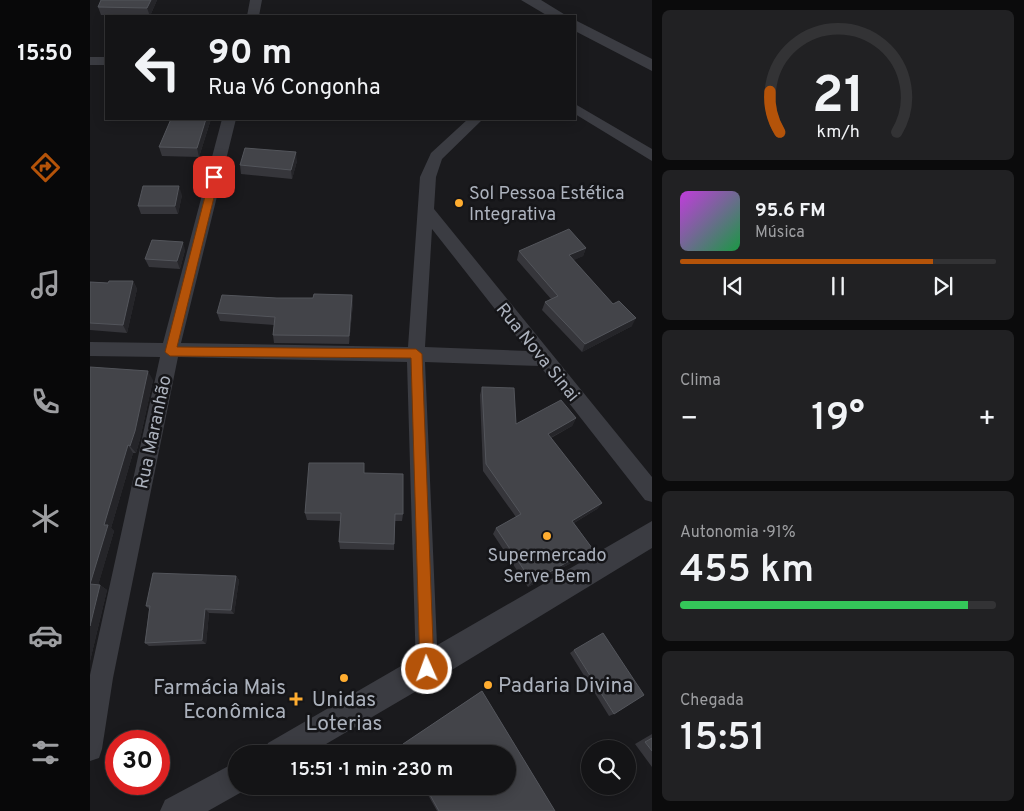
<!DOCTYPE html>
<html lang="pt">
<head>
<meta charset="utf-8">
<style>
  body { margin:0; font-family:Overpass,sans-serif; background:#212123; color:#f1f3f6; height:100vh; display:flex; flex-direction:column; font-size:19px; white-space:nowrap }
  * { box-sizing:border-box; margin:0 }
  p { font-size:16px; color:#9d9ea1 }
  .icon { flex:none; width:28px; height:28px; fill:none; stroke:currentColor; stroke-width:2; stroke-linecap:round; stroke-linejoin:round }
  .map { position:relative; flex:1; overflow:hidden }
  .sheet { display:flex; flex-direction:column; gap:10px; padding:10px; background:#0b0b0c; width:372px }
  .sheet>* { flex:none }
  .hud { position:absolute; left:15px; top:15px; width:471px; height:105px; border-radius:0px; box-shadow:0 2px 12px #0003,0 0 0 1px #333335; background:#141416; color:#f1f3f6; overflow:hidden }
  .tools { position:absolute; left:491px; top:740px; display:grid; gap:10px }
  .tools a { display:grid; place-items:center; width:55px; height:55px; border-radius:50%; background:#141416; box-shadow:0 2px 12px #0003,0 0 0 1px #333335; font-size:25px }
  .speed { position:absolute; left:15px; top:730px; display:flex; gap:10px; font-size:25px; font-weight:700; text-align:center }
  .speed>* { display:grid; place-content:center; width:65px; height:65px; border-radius:50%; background:#141416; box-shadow:0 2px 12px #0003,0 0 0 1px #333335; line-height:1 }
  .speed .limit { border:8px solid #d22; background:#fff; color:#111 }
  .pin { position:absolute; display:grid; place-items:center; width:42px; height:42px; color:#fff; margin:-21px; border-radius:10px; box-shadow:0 2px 8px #0006 }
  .me { position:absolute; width:55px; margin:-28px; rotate:358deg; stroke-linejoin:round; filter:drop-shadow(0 0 4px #0008) }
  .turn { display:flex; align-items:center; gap:18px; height:105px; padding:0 20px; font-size:22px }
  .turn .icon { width:65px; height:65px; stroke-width:2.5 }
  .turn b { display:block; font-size:35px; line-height:42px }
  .big { font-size:38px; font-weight:600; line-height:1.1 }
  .sheet .card { flex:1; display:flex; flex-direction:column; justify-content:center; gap:8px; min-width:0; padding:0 18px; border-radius:8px; background:#212123 }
  .sheet .dial { align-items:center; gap:0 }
  .dial svg { height:130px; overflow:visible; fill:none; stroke:#333335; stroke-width:7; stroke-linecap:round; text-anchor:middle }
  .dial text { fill:#f1f3f6; stroke:none }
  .song { display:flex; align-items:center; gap:15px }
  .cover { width:60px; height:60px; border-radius:8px; background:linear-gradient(135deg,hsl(290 70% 55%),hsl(140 70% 35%)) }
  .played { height:5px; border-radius:2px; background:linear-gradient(90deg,#b45309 80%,#333335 80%) }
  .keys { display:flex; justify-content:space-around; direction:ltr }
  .heat { display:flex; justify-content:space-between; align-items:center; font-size:28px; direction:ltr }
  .charge { height:8px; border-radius:4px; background:linear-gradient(90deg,#34c759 91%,#333335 0) }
  .trip { position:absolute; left:138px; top:745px; width:288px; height:50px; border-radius:25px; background:#141416; box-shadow:0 2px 12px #0003,0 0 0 1px #333335; font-weight:600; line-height:50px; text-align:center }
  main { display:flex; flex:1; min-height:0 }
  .dock { display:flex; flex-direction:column; width:90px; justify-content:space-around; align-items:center; background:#080809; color:#9d9ea1 }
  .dock .icon { width:35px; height:35px }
  .dock .on { color:#b45309 }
  .dock b { font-size:22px; color:#f1f3f6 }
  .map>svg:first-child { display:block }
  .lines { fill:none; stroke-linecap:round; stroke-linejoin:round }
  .minor { fill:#3b3c42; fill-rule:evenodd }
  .tertiary { fill:#3b3c42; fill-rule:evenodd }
  .wall { fill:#36363b }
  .shaded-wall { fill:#252529 }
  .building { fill:#434449; stroke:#53555b }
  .route { fill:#b45309; stroke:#753606 }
  .poi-dot { fill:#ffad30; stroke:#151518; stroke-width:2 }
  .labels { text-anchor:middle; stroke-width:5; stroke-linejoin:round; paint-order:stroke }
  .poi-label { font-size:18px; fill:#acb2bd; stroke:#151518; text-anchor:start }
  .street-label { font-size:18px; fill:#acb2bd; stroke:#151518 }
  .near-poi-label { font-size:21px; fill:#acb2bd; stroke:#151518; text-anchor:start }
</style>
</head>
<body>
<main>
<nav class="dock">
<b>15:50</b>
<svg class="icon on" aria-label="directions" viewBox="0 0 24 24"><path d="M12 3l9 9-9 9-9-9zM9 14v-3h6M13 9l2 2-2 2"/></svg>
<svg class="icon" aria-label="music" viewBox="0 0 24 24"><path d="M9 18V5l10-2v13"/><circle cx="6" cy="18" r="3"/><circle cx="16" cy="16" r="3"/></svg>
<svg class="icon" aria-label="phone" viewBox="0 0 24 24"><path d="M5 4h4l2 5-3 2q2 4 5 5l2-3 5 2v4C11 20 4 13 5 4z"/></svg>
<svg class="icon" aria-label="climate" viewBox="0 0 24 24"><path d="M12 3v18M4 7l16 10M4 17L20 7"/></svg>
<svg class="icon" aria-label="car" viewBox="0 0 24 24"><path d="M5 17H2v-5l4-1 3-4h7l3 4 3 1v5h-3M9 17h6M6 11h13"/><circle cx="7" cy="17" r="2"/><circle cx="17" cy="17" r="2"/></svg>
<svg class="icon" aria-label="filters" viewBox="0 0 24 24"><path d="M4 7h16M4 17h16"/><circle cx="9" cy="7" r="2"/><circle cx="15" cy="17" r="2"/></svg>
</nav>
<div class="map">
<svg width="562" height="811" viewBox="0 0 562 811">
  <rect width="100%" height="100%" fill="#1a1a1d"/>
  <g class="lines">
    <path class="minor" d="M160 0H172L169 16H157Z
      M0 57H16V65H0Z
      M485 104 562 149V161L485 114Z
      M132 119H146L91 343 318 347 330 177 341 153 378 119H393L352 159 346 177 344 209 562 477V502L555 500 450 366 335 362 348 669 345 677 337 680 329 677 326 669 317 362 88 357 23 678 12 749 9 758 0 761V675L70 357 0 356V342L73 343ZM342 229 438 351 335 347Z"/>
    <path class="tertiary" d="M431 0H451L477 16H458Z
      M485 20 562 59V71L485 31Z
      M562 521V548L347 679 219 754H174L178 743Z
      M146 762V786H158L157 789 118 811H70L75 800Z"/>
  </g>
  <path class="wall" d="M11 0H67L60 16 11 15 8 7Z
    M121 119 109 157 72 156 69 147Z
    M207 161 202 179 151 174 150 165Z
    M92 195 88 214H51L48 206Z
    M496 248 493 256 483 260 542 326 492 352 452 310 455 302 461 299 427 260 429 251Z
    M95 250 90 269 59 267 55 259Z
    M43 281 47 289 37 333 0 330V282L18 283Z
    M262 295 263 303 259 344 184 343 183 335 184 325 130 321 127 313 187 298H223Z
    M0 367 63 380 50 439 46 453H43L21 528 24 531 8 585H10L17 590 0 661Z
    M392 387 426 424 486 418 482 426 461 438 512 503 507 509 484 523 502 548 497 554 438 587 403 534 406 528 426 517 393 471 390 395Z
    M275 473 313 514 312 521H305L304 550 250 549 249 542 250 521 217 520 215 513Z
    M146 576 149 580 144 614 119 613 116 644 59 646 55 643 59 609 56 606Z
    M484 650 524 714 519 716 480 653Z
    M392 691 465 811H347L333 786H416V754H316L311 745 313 744Z
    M562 734V767L545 744Z"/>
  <path class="shaded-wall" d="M61 0H67L60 16 57 8Z
    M116 119H121L109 157 107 148Z
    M206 152 207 161 202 179 201 170Z
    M89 186 92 195 88 214 85 206Z
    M93 242 95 250 90 269 87 261Z
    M496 248 493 256 476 264 479 255Z
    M43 281 47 289 37 333 33 325Z
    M262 295 263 303 259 344V336Z
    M546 318 542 326 492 352 495 344Z
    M58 371 63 380 50 439 46 453 40 446Z
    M486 418 482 426 454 441 458 434Z
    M38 445 43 453 21 528 24 531 7 589 0 584 14 525Z
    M512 503 507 509 477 527 482 521Z
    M502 548 497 554 438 587 442 582Z
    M146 576 149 580 144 614 141 610Z
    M10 585 17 590 0 661V626Z
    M115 609 119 613 116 644 112 640Z"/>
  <path class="building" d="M11 0H61L57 8 8 7Z
    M81 119H116L107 148 69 147Z
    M155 148 206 152 201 170 150 165Z
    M53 186H89L85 206H48Z
    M479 229 496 248 479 255 523 304 529 301 546 318 495 344 455 302 468 296 429 251Z
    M62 240 93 242 87 261 55 259Z
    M19 281H43L33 325 0 323V282L18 283Z
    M224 294 262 295 259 336 183 335 185 317 127 313 132 295 187 298H223Z
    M0 367 58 371 45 431 40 446 38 445 14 525H18L0 584 10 585 0 626Z
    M392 387 424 388 426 424 471 400 486 418 458 434 512 503 482 521 502 548 442 582 406 528 431 514 396 464Z
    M219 463H274V473L313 474V514H305L304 544 249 542 251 513H215Z
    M63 573 146 576 141 610 115 609 112 640 55 643 60 606H56Z
    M513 633 554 695 524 714 484 650Z
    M392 691 465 811H349L335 786H416V754H318L313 744Z
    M562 738V751L555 742Z"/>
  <path class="route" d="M124 174 129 177 87 347 326 349 332 354 344 669 342 674 337 676 332 674 330 669 321 358 80 356 75 352 120 177Z"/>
  <g class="poi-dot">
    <circle cx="369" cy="203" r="5"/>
    <circle cx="457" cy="536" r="5"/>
    <circle cx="254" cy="678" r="5"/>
    <circle cx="398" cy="685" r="5"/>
    <path d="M203.5 691.5h5v5h5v5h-5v5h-5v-5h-5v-5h5z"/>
  </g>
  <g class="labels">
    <g class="poi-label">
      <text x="379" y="199">Sol Pessoa Estética<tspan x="379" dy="21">Integrativa</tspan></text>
      <text x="457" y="561" text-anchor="middle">Supermercado<tspan x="457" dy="21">Serve Bem</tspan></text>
    </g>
    <g class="street-label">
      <text transform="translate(448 352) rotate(51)" y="6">Rua Nova Sinai</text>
      <text transform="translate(63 432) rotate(-78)" y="6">Rua Maranhão</text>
    </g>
    <g class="near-poi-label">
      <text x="408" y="692">Padaria Divina</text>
      <text x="196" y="694" text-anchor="end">Farmácia Mais<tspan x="196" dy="24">Econômica</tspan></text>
      <text x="254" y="706" text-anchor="middle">Unidas<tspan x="254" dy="24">Loterias</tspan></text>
    </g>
  </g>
</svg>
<div class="tools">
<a><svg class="icon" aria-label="search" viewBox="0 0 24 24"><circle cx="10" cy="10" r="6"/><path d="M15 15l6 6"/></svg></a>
</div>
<div class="speed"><div class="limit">30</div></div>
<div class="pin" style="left:124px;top:177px;background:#d93025"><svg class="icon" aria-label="arrive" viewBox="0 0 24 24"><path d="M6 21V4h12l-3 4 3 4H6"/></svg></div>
<svg class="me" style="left:337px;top:669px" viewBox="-20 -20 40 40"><circle r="17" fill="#b45309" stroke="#fff" stroke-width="3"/><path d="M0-11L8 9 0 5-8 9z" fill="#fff"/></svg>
<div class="trip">15:51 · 1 min · 230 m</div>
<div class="hud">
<div class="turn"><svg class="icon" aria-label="left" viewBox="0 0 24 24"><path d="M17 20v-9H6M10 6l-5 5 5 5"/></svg><div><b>90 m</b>Rua Vó Congonha</div></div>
</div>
</div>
<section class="sheet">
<div class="card dial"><svg viewBox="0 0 100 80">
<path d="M14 69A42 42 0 1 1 86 69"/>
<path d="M14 69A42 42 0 0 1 8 44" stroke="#b45309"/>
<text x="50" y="56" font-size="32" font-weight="700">21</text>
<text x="50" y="72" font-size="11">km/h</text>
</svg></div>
<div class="card">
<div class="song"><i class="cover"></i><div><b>95.6 FM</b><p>Música</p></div></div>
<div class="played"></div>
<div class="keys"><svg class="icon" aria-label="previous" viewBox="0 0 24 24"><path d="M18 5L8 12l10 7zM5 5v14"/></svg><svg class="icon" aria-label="pause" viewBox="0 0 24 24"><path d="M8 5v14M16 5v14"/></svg><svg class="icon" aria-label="next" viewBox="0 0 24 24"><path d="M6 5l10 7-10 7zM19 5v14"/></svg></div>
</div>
<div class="card"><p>Clima</p>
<div class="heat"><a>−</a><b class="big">19°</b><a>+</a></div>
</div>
<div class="card"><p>Autonomia · 91%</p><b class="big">455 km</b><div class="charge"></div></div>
<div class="card"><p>Chegada</p><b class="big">15:51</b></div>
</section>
</main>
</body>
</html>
